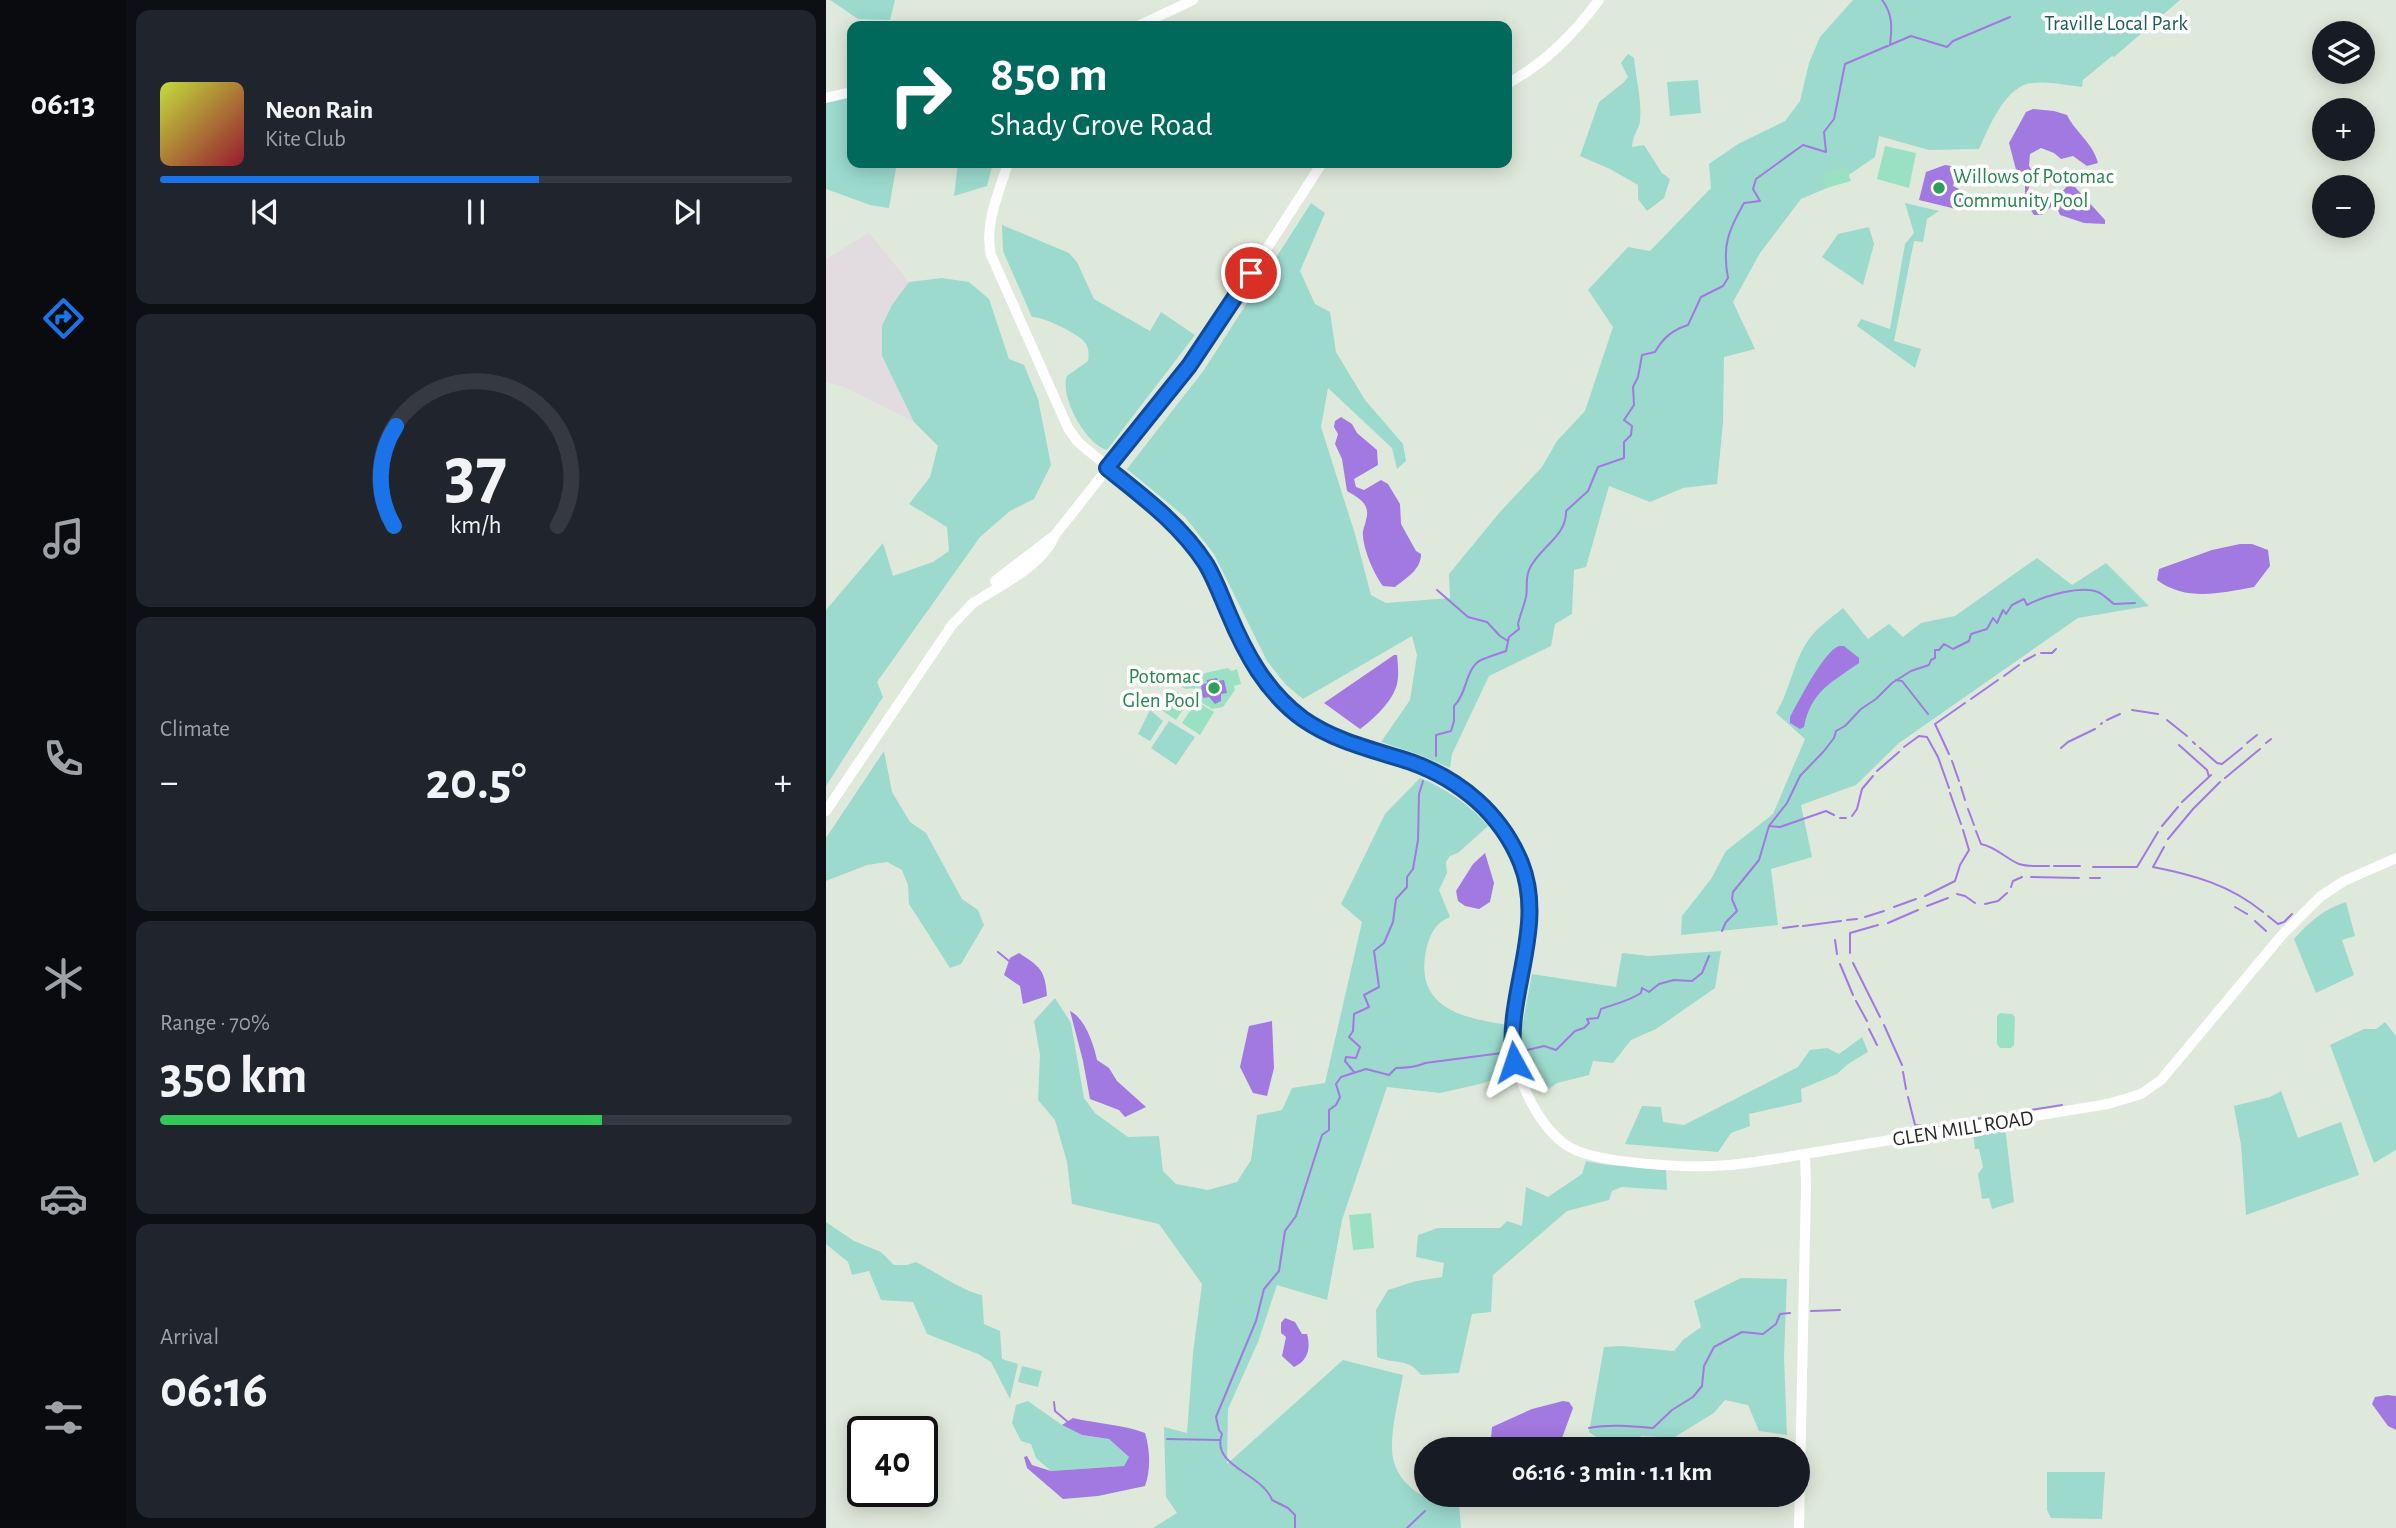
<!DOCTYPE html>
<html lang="en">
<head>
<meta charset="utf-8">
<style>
  body { margin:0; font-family:"Alegreya Sans",sans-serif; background:#20242c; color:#f1f3f6; height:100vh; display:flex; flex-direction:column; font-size:26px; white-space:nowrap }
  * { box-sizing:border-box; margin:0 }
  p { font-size:23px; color:#9ea1a6 }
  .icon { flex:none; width:38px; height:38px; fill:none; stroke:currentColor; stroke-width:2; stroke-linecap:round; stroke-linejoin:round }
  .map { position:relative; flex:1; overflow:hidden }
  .drawer { display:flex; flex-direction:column; gap:10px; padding:10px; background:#0d0f14; width:700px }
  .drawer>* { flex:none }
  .guide { position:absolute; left:21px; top:21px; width:665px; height:147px; border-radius:14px; box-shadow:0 4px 18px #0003; background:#00695c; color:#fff; overflow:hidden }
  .fabs { position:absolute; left:1486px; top:21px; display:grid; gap:14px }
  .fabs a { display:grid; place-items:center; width:63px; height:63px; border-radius:50%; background:#171b24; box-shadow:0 4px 18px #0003; font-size:35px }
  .speed { position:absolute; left:21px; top:1416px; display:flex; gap:14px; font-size:35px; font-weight:700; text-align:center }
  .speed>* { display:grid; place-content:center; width:91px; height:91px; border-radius:50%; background:#171b24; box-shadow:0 4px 18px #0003; line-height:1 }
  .speed .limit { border:4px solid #111; border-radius:10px; background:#fff; color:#111 }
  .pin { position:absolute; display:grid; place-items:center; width:60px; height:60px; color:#fff; margin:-30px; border:4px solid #fff; border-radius:50%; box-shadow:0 2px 7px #0007 }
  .me { position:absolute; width:77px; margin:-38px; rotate:355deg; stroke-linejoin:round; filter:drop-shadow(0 0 5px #0008) }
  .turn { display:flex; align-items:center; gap:24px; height:147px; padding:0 28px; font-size:32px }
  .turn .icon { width:91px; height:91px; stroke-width:2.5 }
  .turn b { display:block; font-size:49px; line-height:60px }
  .big { font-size:52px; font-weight:600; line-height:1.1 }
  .drawer .widget { flex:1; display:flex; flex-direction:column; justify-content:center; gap:10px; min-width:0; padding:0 24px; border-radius:14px; background:#20242c }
  .drawer .dial { align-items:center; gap:0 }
  .dial svg { height:182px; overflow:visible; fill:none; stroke:#363941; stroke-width:7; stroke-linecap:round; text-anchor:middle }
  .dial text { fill:#f1f3f6; stroke:none }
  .song { display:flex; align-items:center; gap:21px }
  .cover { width:84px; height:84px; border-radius:10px; background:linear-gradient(135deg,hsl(70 70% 55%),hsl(350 70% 35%)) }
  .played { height:7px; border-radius:4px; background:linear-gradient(90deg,#1a73e8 60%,#363941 60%) }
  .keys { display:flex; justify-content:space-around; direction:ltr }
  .heat { display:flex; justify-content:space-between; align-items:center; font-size:38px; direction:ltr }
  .charge { height:10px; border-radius:5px; background:linear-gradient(90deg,#34c759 70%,#363941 0) }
  .trip { position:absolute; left:588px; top:1437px; width:396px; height:70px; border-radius:35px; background:#171b24; box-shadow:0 4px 18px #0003; font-weight:600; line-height:70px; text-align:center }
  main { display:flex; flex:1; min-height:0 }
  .dock { display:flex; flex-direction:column; width:126px; justify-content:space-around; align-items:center; background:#090b0e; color:#9ea1a6 }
  .dock .icon { width:49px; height:49px }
  .dock .active { color:#1a73e8 }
  .dock b { font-size:32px; color:#f1f3f6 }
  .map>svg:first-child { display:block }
  .industrial { fill:#e2dbdf }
  .green { fill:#9cdace }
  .pitch { fill:#99e1c2 }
  .water { fill:#a278e1 }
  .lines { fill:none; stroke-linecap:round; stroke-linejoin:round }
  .stream { stroke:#a278e1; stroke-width:2 }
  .secondary { stroke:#fff; stroke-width:10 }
  .route-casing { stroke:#114b97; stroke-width:18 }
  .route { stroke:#1a73e8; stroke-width:12 }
  .leisure-dot { fill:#2e9e5b; stroke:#fff; stroke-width:2.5 }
  .labels { text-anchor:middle; stroke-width:7; stroke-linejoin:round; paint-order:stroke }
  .park-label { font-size:21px; fill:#205d58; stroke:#fff }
  .leisure-label { font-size:21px; fill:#27864d; stroke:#fff; text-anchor:start }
  .street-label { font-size:21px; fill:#282828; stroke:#fff }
</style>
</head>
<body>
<main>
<nav class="dock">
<b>06:13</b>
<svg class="icon active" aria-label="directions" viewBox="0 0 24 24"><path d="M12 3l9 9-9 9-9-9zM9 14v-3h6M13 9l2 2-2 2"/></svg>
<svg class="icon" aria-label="music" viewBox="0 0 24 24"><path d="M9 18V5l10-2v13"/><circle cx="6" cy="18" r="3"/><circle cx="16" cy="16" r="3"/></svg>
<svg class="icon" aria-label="phone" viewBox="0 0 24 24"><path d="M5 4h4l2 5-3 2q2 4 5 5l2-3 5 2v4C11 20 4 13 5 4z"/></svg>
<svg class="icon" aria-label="climate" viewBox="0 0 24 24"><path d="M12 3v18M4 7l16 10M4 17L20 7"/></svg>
<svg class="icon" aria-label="car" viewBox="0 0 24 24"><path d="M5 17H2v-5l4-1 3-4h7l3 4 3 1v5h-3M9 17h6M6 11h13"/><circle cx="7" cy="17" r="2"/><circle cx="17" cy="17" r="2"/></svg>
<svg class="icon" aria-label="filters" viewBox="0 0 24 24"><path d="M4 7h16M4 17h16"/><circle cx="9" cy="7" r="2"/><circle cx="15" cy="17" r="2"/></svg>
</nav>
<section class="drawer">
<div class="widget">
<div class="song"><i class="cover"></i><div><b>Neon Rain</b><p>Kite Club</p></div></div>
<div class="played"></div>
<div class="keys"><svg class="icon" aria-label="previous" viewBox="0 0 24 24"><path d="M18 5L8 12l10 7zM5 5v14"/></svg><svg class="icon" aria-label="pause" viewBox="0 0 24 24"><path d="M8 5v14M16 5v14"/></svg><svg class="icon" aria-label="next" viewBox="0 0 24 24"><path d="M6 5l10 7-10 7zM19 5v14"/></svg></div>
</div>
<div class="widget dial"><svg viewBox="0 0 100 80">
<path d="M14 69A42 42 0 1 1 86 69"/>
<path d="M14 69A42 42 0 0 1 15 25" stroke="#1a73e8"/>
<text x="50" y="56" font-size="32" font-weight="700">37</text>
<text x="50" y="72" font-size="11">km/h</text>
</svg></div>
<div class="widget"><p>Climate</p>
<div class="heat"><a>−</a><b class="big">20.5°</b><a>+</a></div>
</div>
<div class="widget"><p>Range · 70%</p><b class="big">350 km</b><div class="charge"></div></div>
<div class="widget"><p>Arrival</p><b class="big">06:16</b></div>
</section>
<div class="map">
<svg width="1570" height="1528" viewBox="0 0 1570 1528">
  <rect width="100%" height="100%" fill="#dfe9db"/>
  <path class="industrial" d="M43 233 83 282 66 305 56 356 88 422 18 387 0 382V259Z"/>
  <path class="green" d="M4 0H69L64 20 32 19Z
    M1027 0H1354L1288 57 1286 56 1257 80 1256 87C1240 85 1223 81 1206 83 1180 85 1163 127 1153 149L1103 150 1053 136 1049 157 1008 185 975 199 934 253 907 302 929 349 898 357 897 423 891 484 857 488 824 502 783 486 760 567 748 570 746 614 729 624 725 646 663 676 626 754 624 768 594 755 555 742 584 700 591 655 586 636 477 699 460 685 441 661 388 554 359 517 301 469 378 370 485 203 499 213 474 271 489 304 504 312 510 352 539 400 577 444 580 461 571 469 566 448 502 388 495 427 529 534 545 595 560 603 624 598 623 574 674 512 716 467 731 441 759 411 787 327 762 290 802 247 824 251 885 188 883 164 912 144 959 121 974 101 983 63 994 37Z
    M802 54 808 58C810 79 816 101 814 121 813 130 807 133 806 147L818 145 836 173 844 179 838 198 821 211 812 199V185L784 169 754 156 773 102 797 83 802 77 795 63Z
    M872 80 875 113 844 116 841 82Z
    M26 92V163H71L63 208 44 205 0 189V98Z
    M132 163H167L161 186 128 196Z
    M1079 203 1113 211 1101 219 1097 242 1088 241 1068 341 1095 349 1089 368 1031 326 1035 319 1064 329 1079 244 1088 233Z
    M176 225 243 253 251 262 268 299 324 331 335 312 369 335 281 450C260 445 233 396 241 376L262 361C263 356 263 349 260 344 256 335 216 316 206 317L177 251Z
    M1043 227 1048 244 1037 285 996 257 1012 234Z
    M116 278 143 282 163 299 183 359 198 365 212 399 225 465 208 499 184 511 154 537 51 682 57 697 0 786V610L57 543 67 576 107 562 123 551 121 527 83 504 104 477 112 446 88 422 56 356V326L66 305 83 282Z
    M1211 558 1246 585 1280 563 1323 606 1252 618 1073 743 1030 785 975 805 986 857 945 869 952 925 855 935 856 916 885 879 900 851 947 814 979 739 950 713C963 692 966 668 978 647 987 630 1004 619 1017 608L1042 639 1063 624 1077 637 1095 623 1129 616Z
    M324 710 337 721 324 741 312 734Z
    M343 721 369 737 350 765 325 748Z
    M58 751 66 792 84 822 100 833 136 899 152 910 158 925 135 964 124 968 83 904 82 885 76 870 61 862 41 865 0 881V838Z
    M594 778C620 789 643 804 662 826L632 853 624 856 620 862 621 873 613 890 624 917C609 923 604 934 600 951 587 1015 650 1020 696 1027L706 974 790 987 796 953 823 956 895 951 889 988 830 1029 805 1040 787 1063 767 1061 763 1075 731 1083 719 1092 687 1073 654 1084 614 1093 561 1087 516 1220 501 1300 451 1285 432 1342 402 1409 401 1464 517 1360 577 1375C573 1398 566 1423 566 1446 565 1483 600 1505 633 1504L635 1528H327L351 1513 340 1497 338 1427 361 1433 367 1353 376 1284 333 1224 246 1204 241 1162 229 1120 212 1100 214 1055 208 1021 229 998 245 1023 258 1098 269 1113 302 1137 333 1136 337 1171 350 1184 382 1190 411 1182 425 1160 431 1115 456 1110 466 1088 499 1083 536 922 515 904 559 814Z
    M1520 902 1529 936 1516 940 1528 975 1490 993 1468 939C1483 922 1498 909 1520 902Z
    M1559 1022 1570 1036V1150L1548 1163 1504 1045 1538 1029H1550Z
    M1036 1037 1042 1052 1022 1064 1011 1074 975 1089 976 1102 923 1114 924 1126 905 1133 892 1152 799 1144 816 1106 835 1107 837 1122 858 1125 972 1067 984 1050 1001 1048 1013 1054Z
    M1455 1091 1472 1138 1515 1122 1533 1175 1420 1215 1415 1145 1408 1106 1444 1097Z
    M1179 1127 1188 1202 1166 1209 1163 1198 1156 1199 1152 1174 1157 1167 1153 1149H1149L1147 1132Z
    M760 1161 781 1165 840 1168 841 1190 796 1187 786 1191 783 1200 741 1211 667 1275 665 1312 646 1314 633 1373 595 1375C582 1357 569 1365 551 1357L550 1310 562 1290 590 1281 616 1277 618 1263 590 1257 592 1235 612 1228H674L681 1221 696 1226 700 1187 722 1197 756 1174Z
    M0 1222 28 1241 55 1252 68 1265H81L90 1262C110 1272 136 1291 156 1295L158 1324 174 1331 176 1359 192 1364 184 1399 165 1362 152 1354 101 1334 87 1302 55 1300 43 1271 26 1275 22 1262 0 1244Z
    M915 1278 961 1279 958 1357 961 1435 933 1431 922 1405 899 1400 888 1413 847 1438 816 1436 798 1447H784L763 1432 778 1347 796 1346 848 1351 857 1340 875 1327 868 1301Z
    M196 1366 216 1371 212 1387 192 1382Z
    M202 1401 236 1425 256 1435 283 1439 303 1457 298 1466 225 1471 210 1458 205 1444 195 1441 186 1423 190 1405Z
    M1221 1472H1279L1276 1519 1225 1518 1221 1510Z"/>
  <path class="pitch" d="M1059 146 1090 153 1083 188 1051 179Z
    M1020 167 1025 181 1000 188 996 174Z
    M402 668 405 671 411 669 415 684 408 686 409 690 397 707 386 709 370 699 367 688 360 689 356 687 354 681 357 676 375 674Z
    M351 692 363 700 350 720 337 711Z
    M370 701 388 712 374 735 356 723Z
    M1174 1013 1186 1014 1189 1017 1188 1045 1185 1048H1174L1171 1044V1016Z
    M545 1213 548 1248 527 1250 523 1215Z"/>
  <path class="water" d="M1207 109 1228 111 1241 115C1250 133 1267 143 1272 163L1261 166 1247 156 1235 159 1228 153 1215 148 1204 154 1203 166 1208 174 1201 193 1207 206C1224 207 1231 198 1241 186L1249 187 1279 220V224L1258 223 1234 215 1229 203 1216 215H1208L1199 201V185L1193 181 1183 143 1200 112Z
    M1119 165 1137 168 1135 175 1130 174 1127 186 1133 189 1132 193 1138 194 1134 210 1093 200 1100 172Z
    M515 417 526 424 531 433 551 450 552 465 528 479 530 487 538 490 555 480 562 484 574 504 575 524 590 551 595 554C595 570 580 578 569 587L557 586C548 574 538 551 537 536 536 530 539 526 540 520 545 504 533 498 521 491L516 459 509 444 512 434 508 427 509 421Z
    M1414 544H1426L1442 550 1444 566 1428 587C1394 593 1361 602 1331 580L1333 569 1386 550Z
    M1013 646H1018L1033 658V663C1005 683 985 691 978 727L974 729 964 723V717C973 701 997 652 1013 646Z
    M568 655H571C572 664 573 675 571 684 567 701 547 720 534 729L498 703Z
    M391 678 392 681 398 680 401 693 395 694V701L389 704 383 697 377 698 375 685 381 683V680Z
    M659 853 668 883 664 902 653 909 639 906 632 901 630 891 647 864Z
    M193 953C214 967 219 969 221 996L197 1004 194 986 178 975 184 958Z
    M244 1011C259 1018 268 1045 271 1060L283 1068 291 1081 320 1107 299 1117 293 1110 264 1099 257 1061Z
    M446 1021 448 1068 441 1096 427 1093 414 1067 423 1026Z
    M459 1318 469 1322 476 1334H481C485 1348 482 1361 468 1367L456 1356 460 1337 455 1333V1323Z
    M1561 1395 1570 1396V1430L1562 1426 1546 1404 1549 1397Z
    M737 1401 743 1402 747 1408 732 1449H664L666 1427 706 1409Z
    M247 1418C271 1424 296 1424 319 1433 324 1449 325 1470 319 1486L272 1496 237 1499 201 1468 198 1457 201 1456 206 1465 225 1471 298 1466 303 1457 283 1439 256 1435 236 1425Z"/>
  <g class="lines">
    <path class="stream" d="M1056 0C1067 14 1066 28 1064 45
      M611 590 642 617 661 622 674 636 682 641
      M1215 653H1226L1230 649
      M1198 661 1209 655
      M1178 676 1193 665
      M1070 680 1076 681 1102 714
      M1145 699 1172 680
      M1306 710 1332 714
      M1281 720 1294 714
      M1341 720 1361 736
      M1275 724 1276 723
      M1367 742 1369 744
      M1421 743 1431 735
      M1440 743 1445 739
      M1353 745 1381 770 1383 777
      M1078 747 1093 736 1101 737 1112 757 1123 788
      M1235 748 1242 742 1269 729
      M1374 748 1391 763 1396 764 1416 748
      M1123 754 1109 724 1139 703
      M610 756V735L625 731 628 721V706C641 694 639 671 653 661 661 657 672 654 680 651L683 637 693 629 692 624C694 615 698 606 700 597 702 588 699 580 703 570 712 548 741 537 740 511L762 491 772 467 798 458V442L805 435 806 426 798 420 808 405 807 387 812 377 816 355 829 352C837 338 846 330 862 325L875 297 897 286 902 278C896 246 902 231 918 203L934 201 927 189 930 179 977 145 1000 152 998 132 1008 119 1019 64 1085 36 1121 47 1127 41 1184 17
      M1126 761 1133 781
      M1051 771 1073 752
      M1399 778 1434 749
      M1135 787 1139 800
      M1124 793 1135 824
      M1356 802 1385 775
      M1142 809 1148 825
      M1026 816 1031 809 1036 789 1047 776
      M1014 818H1020
      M943 826 954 827 1000 811 1008 815
      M1336 826 1352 807
      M1150 831 1155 844C1170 847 1179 858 1193 864 1202 867 1213 866 1223 866
      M1342 839 1367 809 1394 782
      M1338 847 1327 867C1368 875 1404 885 1437 912
      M1228 866H1254
      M1267 867H1311L1332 832
      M1205 877 1253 878
      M1264 878H1274
      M1185 887 1187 881 1196 877
      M1131 894 1139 896 1149 903
      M1099 896 1129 881 1134 865 1143 850 1137 830
      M1159 904 1172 901 1181 893
      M1101 906 1122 898
      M1068 907 1090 899
      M1409 907 1421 914
      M1442 916 1452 924 1458 922 1466 914
      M1039 917 1058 911
      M1021 920 1031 919
      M1429 921 1440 931
      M1062 923 1092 910
      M977 926 1015 921
      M957 928 972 926
      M896 931 900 922 911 911 906 899 907 892 933 860 943 826 961 803 974 776 998 751 1008 738 1010 731 1019 726 1035 709 1050 699 1066 683 1085 671 1103 665 1105 660 1109 658V650H1113L1118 644 1127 649 1143 641 1145 634 1161 629 1167 618 1171 623 1177 610 1180 614 1186 605 1198 599 1201 605C1218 596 1257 584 1274 593 1279 596 1284 601 1288 604L1309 603
      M1009 940 1011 954
      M172 952 183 961
      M1024 953V933L1052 925
      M1027 963 1054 1017
      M1014 964 1027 995
      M1030 1001 1041 1021
      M1058 1025 1076 1065
      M1043 1029 1051 1045
      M697 1051 718 1046 730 1050 749 1031 758 1028 763 1023 761 1019 772 1018 775 1009C789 1004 803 1001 815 993L816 988 823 992 833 984 848 980 866 981 876 973 883 956
      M528 1072 519 1061 520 1057 530 1058 534 1047 523 1037 527 1031 528 1014 543 1007 538 995 553 987 548 951 558 943 567 922 570 899 581 887V877L587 869 592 840 593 794 597 781
      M1077 1072 1080 1089
      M1082 1097 1089 1125 1113 1127 1126 1123
      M1186 1113 1236 1105
      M1173 1115 1180 1114
      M1134 1122 1166 1116
      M985 1311 1014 1310
      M228 1402 229 1411 242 1422
      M763 1428C784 1424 805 1426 827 1428L846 1410 867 1397 876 1386 878 1366 888 1347 916 1332 937 1334 950 1324 954 1314 964 1313
      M341 1439 394 1440
      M612 1495 615 1494
      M469 1528V1515L462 1508 446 1500C436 1473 384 1466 396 1434L393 1430 390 1417 430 1321 438 1289 453 1271 459 1231 470 1216 496 1135 503 1130V1110L510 1105 514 1097 510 1084 515 1077 540 1069 563 1075 570 1068C579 1068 591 1067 599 1063L676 1053
      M581 1528 599 1511"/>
    <path class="secondary" d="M312 26 367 0
      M681 84C719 63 747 35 773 0
      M0 98 26 92
      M182 163C173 193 158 223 165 255L242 428 252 442C295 479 350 516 380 564 390 579 396 596 402 612 420 653 439 691 476 718 538 763 621 755 671 821 727 894 691 947 686 1026 684 1050 691 1072 701 1094 710 1113 723 1133 740 1145 769 1165 867 1168 903 1165 928 1163 954 1158 979 1154
      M169 581 229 535
      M146 604C174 585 216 567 229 535L378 346 496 163
      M0 811 126 625 148 602
      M973 1528 980 1185 979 1154 1282 1104 1315 1094 1335 1080 1456 935 1495 896 1518 881 1570 858"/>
  </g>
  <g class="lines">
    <g class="route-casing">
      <path id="route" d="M425 273 363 366 281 468C316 496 355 525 380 564 389 579 395 596 402 612 419 653 440 692 477 719 510 742 548 750 585 762 635 780 675 814 695 863 721 928 678 996 688 1062"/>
    </g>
    <use href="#route" class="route"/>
  </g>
  <g class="leisure-dot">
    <circle cx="1113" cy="188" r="7"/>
    <circle cx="388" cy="688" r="7"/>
  </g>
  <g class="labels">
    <g class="park-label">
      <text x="1290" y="30">Traville Local Park</text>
    </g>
    <g class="leisure-label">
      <text x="1127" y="183">Willows of Potomac<tspan x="1127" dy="24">Community Pool</tspan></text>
      <text x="374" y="683" text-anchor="end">Potomac<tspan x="374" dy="24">Glen Pool</tspan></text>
    </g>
    <g class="street-label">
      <text transform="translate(1137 1128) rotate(-9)" y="7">GLEN MILL ROAD</text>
    </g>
  </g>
</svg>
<div class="fabs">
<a><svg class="icon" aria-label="layers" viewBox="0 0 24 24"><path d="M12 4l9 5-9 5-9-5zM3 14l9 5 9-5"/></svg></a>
<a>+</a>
<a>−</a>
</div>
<div class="speed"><div class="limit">40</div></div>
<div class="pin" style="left:425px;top:273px;background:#d93025"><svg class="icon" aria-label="arrive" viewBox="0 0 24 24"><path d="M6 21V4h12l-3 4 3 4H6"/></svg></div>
<svg class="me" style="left:688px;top:1062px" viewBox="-20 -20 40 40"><path d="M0-17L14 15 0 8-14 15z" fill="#1a73e8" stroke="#fff" stroke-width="4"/></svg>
<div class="trip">06:16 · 3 min · 1.1 km</div>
<div class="guide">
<div class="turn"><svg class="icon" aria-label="right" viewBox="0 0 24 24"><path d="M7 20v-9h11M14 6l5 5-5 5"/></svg><div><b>850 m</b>Shady Grove Road</div></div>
</div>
</div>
</main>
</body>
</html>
